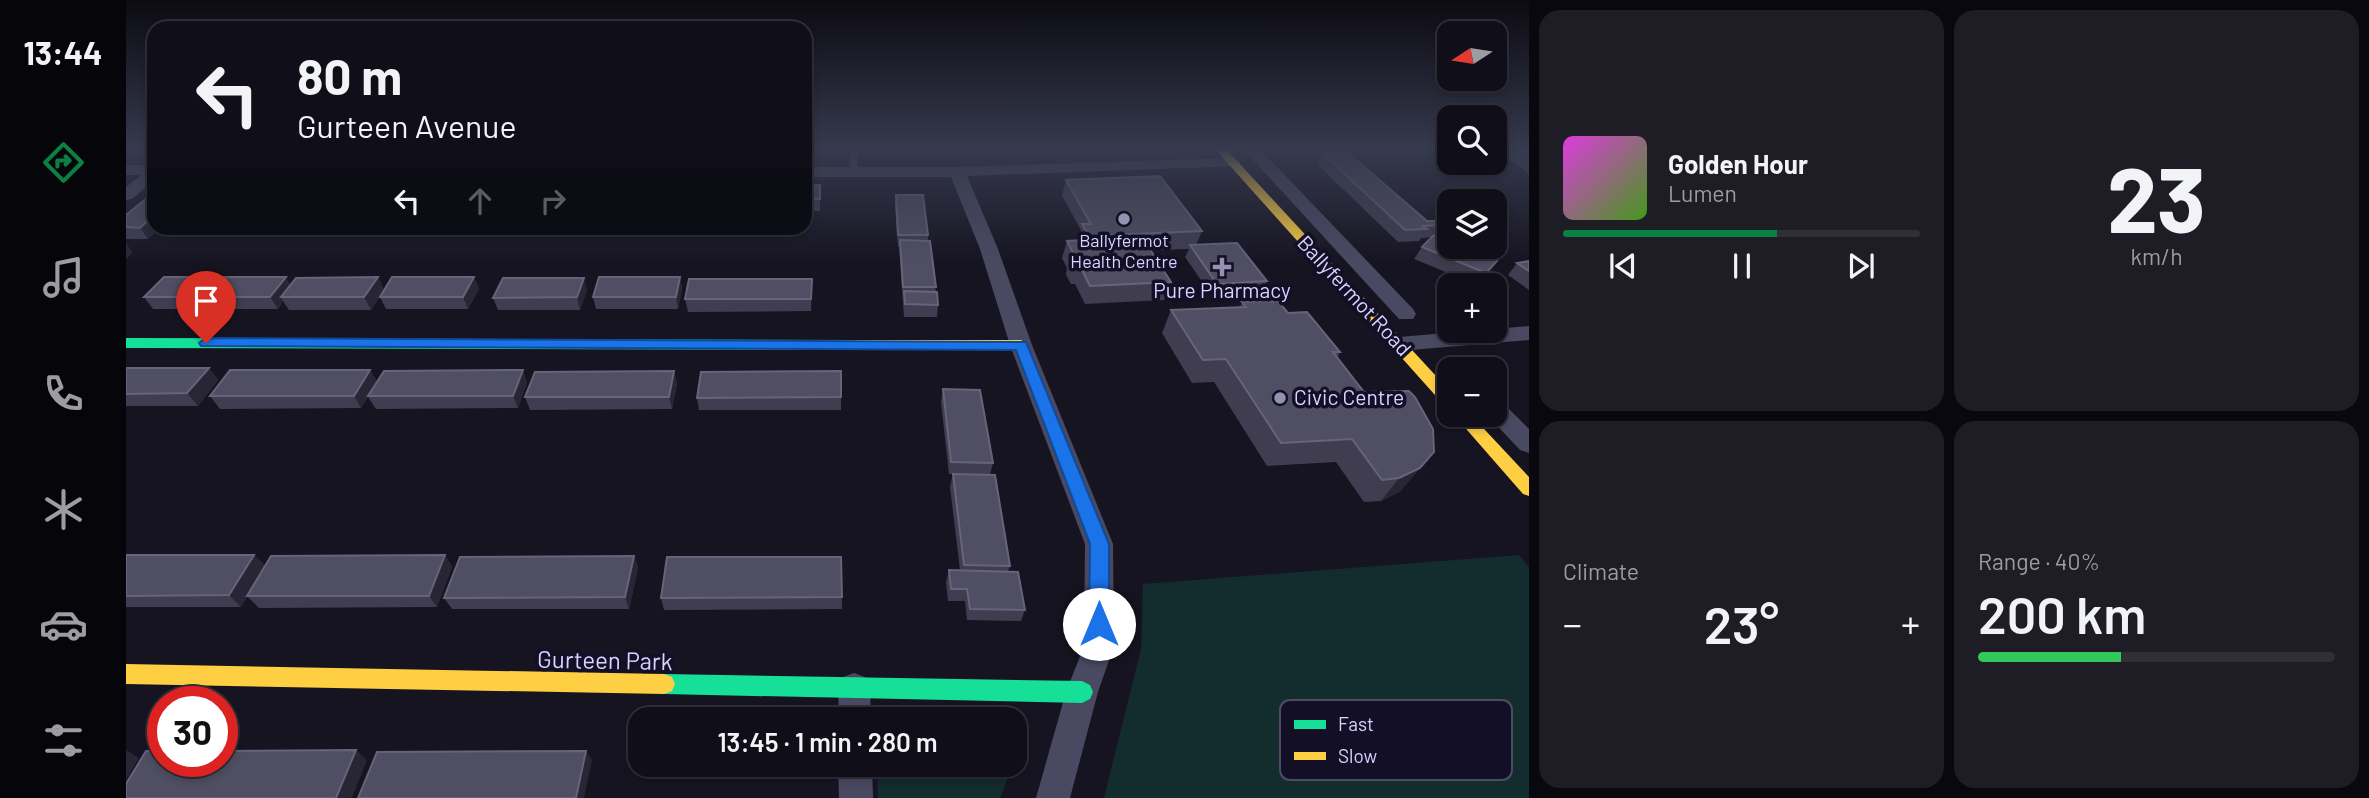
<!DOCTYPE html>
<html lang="en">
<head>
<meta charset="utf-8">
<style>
  body { margin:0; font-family:Barlow,sans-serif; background:#1e1d26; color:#f1f3f6; height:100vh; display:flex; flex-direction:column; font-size:26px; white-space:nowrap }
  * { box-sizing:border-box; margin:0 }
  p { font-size:23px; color:#9c9ca2 }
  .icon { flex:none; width:38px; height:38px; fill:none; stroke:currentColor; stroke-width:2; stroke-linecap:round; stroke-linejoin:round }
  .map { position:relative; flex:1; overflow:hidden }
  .sheet { display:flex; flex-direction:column; gap:10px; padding:10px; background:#09080e; width:840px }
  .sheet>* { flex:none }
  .hud { position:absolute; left:21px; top:21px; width:665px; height:214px; border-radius:21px; box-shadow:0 4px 10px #0003,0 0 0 2px #302f38; background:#100f19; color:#f1f3f6; overflow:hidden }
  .needle { width:46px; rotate:258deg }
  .tools { position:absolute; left:1311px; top:21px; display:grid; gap:14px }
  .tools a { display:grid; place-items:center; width:70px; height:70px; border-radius:14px; background:#100f19; box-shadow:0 4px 10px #0003,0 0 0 2px #302f38; font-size:35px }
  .speed { position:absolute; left:21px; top:686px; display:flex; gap:14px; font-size:35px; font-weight:700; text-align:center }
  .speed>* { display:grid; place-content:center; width:91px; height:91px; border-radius:50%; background:#100f19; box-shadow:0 4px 10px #0003,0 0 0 2px #302f38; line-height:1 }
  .speed .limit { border:10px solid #d22; background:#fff; color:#111 }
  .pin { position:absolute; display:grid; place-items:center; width:60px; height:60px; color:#fff; margin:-72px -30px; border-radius:50% 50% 50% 0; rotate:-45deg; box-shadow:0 0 7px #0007 }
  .pin .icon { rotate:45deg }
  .me { position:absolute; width:77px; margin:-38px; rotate:0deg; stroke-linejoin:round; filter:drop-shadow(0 0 5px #0008) }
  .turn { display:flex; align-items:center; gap:24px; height:147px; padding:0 35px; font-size:32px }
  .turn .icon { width:91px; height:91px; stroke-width:2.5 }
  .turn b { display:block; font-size:49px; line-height:60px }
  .lanes { display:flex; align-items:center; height:66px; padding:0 35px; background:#0003; justify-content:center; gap:35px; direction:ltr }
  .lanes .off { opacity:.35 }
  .big { font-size:52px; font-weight:600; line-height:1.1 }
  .sheet .card { flex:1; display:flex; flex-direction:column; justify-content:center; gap:10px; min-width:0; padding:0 24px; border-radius:21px; background:#1e1d26 }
  .sheet .dial { align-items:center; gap:0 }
  .dial b { font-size:91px; line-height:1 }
  .song { display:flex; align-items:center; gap:21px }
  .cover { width:84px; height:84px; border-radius:10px; background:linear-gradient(135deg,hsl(300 70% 55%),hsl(100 70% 35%)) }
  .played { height:7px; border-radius:4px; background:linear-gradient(90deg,#0b8043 60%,#302f38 60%) }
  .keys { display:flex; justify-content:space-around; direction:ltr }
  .heat { display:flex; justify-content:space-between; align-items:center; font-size:38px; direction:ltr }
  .charge { height:10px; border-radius:5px; background:linear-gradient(90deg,#34c759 40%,#302f38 0) }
  .sheet .tiles { flex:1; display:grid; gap:10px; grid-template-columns:repeat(2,1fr) }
  .trip { position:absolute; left:502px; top:707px; width:399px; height:70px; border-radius:21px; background:#100f19; box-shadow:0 4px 10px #0003,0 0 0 2px #302f38; font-weight:600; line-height:70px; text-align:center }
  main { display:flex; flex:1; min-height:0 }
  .tabs { display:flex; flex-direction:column; width:126px; justify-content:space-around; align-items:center; background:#06060a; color:#9c9ca2 }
  .tabs .icon { width:49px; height:49px }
  .tabs .current { color:#0b8043 }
  .tabs b { font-size:32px; color:#f1f3f6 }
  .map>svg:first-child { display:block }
  .green { fill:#132c2d }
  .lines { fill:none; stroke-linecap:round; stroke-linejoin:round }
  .lane { stroke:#4a4962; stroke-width:8 }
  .street { fill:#4a4962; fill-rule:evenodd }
  .fast { fill:#16e098; fill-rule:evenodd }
  .slow { fill:#ffcf43; fill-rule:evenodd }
  .wall { fill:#403d50 }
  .shaded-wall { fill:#282635 }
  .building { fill:#504e63; stroke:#66637b; stroke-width:2 }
  .route { fill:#1a73e8; stroke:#114b97; stroke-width:2 }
  .poi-dot { fill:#9591b1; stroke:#130f26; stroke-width:2.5 }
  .labels { text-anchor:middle; stroke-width:7; stroke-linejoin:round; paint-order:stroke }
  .far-poi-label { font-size:18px; fill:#d9d4ff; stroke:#130f26 }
  .poi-label { font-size:21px; fill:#d9d4ff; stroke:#130f26 }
  .street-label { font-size:21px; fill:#d9d4ff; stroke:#130f26 }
  .near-street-label { font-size:24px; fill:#d9d4ff; stroke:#130f26 }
  .key { fill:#130f26; stroke:#4e4a67; stroke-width:2 }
  .key-label { font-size:19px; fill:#d9d4ff }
</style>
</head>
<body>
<main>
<nav class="tabs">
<b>13:44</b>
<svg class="icon current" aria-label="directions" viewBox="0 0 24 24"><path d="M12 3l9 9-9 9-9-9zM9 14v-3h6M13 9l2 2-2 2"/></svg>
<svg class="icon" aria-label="music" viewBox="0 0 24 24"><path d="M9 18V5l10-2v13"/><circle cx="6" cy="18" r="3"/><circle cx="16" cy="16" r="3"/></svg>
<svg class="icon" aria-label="phone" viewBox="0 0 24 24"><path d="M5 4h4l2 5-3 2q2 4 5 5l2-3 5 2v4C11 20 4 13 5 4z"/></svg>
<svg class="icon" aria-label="climate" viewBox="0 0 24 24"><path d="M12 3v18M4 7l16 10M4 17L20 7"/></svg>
<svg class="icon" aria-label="car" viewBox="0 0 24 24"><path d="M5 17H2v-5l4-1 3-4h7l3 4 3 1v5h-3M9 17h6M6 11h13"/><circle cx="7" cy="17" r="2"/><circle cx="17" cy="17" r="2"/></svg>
<svg class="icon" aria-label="filters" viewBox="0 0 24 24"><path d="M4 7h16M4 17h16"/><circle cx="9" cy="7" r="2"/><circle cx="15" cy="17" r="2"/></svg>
</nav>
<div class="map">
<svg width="1403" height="798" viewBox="0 0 1403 798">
  <rect width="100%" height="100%" fill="#161421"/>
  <path class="green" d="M1393 555 1403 567V798H978L1015 649 1017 584Z
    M748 709H847L865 719H748Z
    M751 765H887L874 798H752Z"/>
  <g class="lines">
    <path class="lane" d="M727 150 728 172"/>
    <path class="street" d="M1118 150H1135L1287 309 1290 314 1287 319H1273Z
      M1106 158 1112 160 1114 163 1112 166 841 176 872 249 906 345 987 544 988 646 972 692 944 798H910L940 692 958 646 959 544 884 345 854 249 825 177H679V167H831Z
      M0 165H28V180L6 199 0 200V187L15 175H0Z
      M1403 326V340L1273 351 1266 349 1262 344 1266 339 1273 337Z
      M1368 400 1376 402 1403 429V453L1394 450 1361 415H1368Z
      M728 673 739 677 744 688 745 719H713L712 688 717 677Z
      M712 765H746L747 798H713Z"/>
    <path class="fast" d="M0 338 732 340 739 345 732 350 0 348Z
      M538 674 956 681 964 685 967 692 964 699 956 703 538 694 530 691 527 684 530 677Z"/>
    <path class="slow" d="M1090 150H1101L1323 390V406L1317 404Z
      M732 340H895L902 345 895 350 727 348 725 345 727 342Z
      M1328 415H1345L1403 477V496L1397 494Z
      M0 664 538 674 546 677 549 684 546 691 538 694 0 684Z"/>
  </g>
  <path class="wall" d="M1175 150H1210L1208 153 1301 221 1313 225 1306 237 1295 238 1293 241 1272 242 1192 165 1196 157H1183Z
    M1375 150H1403V174Z
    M940 180 1076 231 1070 245 1141 281 1135 294 1086 296 1059 257 1063 249 1025 250 1045 282 1038 300 959 304 949 284H945L940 275 941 268 936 258 941 241 952 240 955 230 936 196Z
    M679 185H694V211H679Z
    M28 192 22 239H0V215Z
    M770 195 802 235V241L812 305 811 317H778L773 247H772L769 207Z
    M1296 247 1371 261 1362 273 1351 285 1288 259Z
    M1403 261V290L1382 275 1391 263Z
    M252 277 258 290 245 310H163L157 301 152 309H27L18 297Z
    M348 277 353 289 342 309H260L254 297Z
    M554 277 556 289 552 309H470L467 297Z
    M686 279 685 311 562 312 559 299Z
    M461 290 454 310H372L367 298Z
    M1116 302 1162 313 1214 352 1211 358 1238 392 1283 391 1275 491 1255 501 1238 502 1210 462 1141 466 1088 382 1066 383 1036 333 1045 310 1114 307Z
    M0 368H83L92 380 72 406H0Z
    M244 370 251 382 397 370 401 383 392 408 250 409 242 397 235 408 94 409 84 396Z
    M548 371 551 384 546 409 404 410 399 397Z
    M715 371V410H573L571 398Z
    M817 389 867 463 864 475 884 566 882 571 899 610 895 621 841 620 839 601H822L820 582 823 570H834L824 487 827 474H823L815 402Z
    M0 555H128L139 566 319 555 326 567 311 607 133 608 121 596 115 607H0Z
    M508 556 512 568 503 609H326L318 598Z
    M715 557 716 609 538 610 535 598Z"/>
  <path class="shaded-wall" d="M28 215V228H36L22 239 14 228Z
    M0 243 7 253 0 259Z
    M1371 261 1362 273 1351 285 1360 273Z
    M160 277 167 289 155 297 157 301 152 309 144 297Z
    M252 277 258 290 245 310 238 297Z
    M348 277 353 289 342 309 337 297Z
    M554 277 556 289 552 309 550 297Z
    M458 278 461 290 454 310 451 297Z
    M83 368 92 380 72 406 61 393Z
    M244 370 251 383 235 408 228 396Z
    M397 370 401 383 392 408 387 396Z
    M548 371 551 384 546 409 543 397Z
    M1308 452 1275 491 1255 501 1273 478Z
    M128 555 139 567 115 607 103 595Z
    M319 555 326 567 311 607 303 596Z
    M508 556 512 568 503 609 499 597Z
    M0 750 13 758 0 780Z
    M230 750 241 760 226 798H210Z
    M460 751 466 760 458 798H450Z"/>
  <path class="building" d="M1396 150H1403V156Z
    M1222 153 1301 221H1308L1313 225 1297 226 1301 229 1279 230 1197 154Z
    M1034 176 1076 231 963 236 956 224H965L940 180Z
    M679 185H694V199H679Z
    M28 192V215L14 228 0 227V215Z
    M770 195H797L802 235H772Z
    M1308 235 1323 241V247H1336L1371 261 1360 273 1296 247Z
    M1016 237 1045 282 964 286 954 266H949L944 257H949L941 241Z
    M774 240 804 241 810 287H777Z
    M1111 243 1141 281 1091 284 1064 245Z
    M1403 261V271L1391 263Z
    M38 277H160L144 297H18Z
    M252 277 238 297H155L170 278Z
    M266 277H348L337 297H254Z
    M473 277H554L550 297H467Z
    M377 278H458L451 297 367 298Z
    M563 279H686L685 299H559Z
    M778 291 811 292 812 305 779 304Z
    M1152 301 1162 313 1181 312 1214 352H1207L1238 392 1283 391 1289 397 1307 429 1308 452 1294 468 1273 478 1256 480 1226 439 1155 443 1100 359 1077 360 1045 310 1120 307 1116 302Z
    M0 368H83L61 393 0 394Z
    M104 370H244L228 396H84Z
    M397 370 387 396H242L258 371Z
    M548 371 543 397H399L409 372Z
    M715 371V397L571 398 575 372Z
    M817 389 854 390 867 463 825 462Z
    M827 474 869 475 884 566 838 565Z
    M0 555H128L103 595 0 596Z
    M319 555 303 596H121L145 556Z
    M508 556 499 597 318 598 334 557Z
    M541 557H715L716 597 535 598Z
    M823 570 892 572 899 610 844 609 841 589H825Z
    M230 750 210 798H0V784L20 751H37V761H96V751Z
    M460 751 450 798H232L251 752Z"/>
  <linearGradient id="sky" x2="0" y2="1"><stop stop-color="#0c0b12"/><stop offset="0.57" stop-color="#363a4e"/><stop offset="1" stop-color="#363a4e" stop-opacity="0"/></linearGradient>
  <rect width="1403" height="262" fill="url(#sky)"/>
  <path class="route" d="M80 338 900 342 983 544V624L980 631 973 633 966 631 963 624 964 544 890 350 75 346 73 343Z"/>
  <g class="poi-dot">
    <circle cx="998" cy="219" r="7"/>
    <path d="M1092.5 256.5h7v7h7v7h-7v7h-7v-7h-7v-7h7z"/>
    <circle cx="1154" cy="398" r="7"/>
  </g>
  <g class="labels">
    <g class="far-poi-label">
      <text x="998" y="247">Ballyfermot<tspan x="998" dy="21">Health Centre</tspan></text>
    </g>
    <g class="poi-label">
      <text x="1096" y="298">Pure Pharmacy</text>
      <text x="1168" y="405" text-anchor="start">Civic Centre</text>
    </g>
    <g class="street-label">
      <text transform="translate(1228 296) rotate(47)" y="7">Ballyfermot Road</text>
    </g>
    <g class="near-street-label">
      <text transform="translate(479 661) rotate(1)" y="8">Gurteen Park</text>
    </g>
  </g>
  <rect x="1154" y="700" width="232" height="80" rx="10" class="key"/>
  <rect x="1168" y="720" width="32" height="9" fill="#16e098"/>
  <rect x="1168" y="752" width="32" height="8" fill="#ffcf43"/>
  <g class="key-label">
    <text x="1212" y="731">Fast</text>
    <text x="1212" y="763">Slow</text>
  </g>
</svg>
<div class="tools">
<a><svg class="needle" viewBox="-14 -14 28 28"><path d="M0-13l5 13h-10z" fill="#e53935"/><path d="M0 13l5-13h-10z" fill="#9c9ca2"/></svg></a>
<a><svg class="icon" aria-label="search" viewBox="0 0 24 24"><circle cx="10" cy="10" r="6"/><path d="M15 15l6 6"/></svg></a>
<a><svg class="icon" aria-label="layers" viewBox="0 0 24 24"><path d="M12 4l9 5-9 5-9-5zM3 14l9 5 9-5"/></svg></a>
<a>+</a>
<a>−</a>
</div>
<div class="speed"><div class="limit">30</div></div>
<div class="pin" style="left:80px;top:343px;background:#d93025"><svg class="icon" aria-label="arrive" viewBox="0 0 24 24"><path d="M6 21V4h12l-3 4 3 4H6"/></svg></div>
<svg class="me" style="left:973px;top:624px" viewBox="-20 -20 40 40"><circle r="19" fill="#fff"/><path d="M0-13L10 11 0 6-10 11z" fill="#1a73e8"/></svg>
<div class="trip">13:45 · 1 min · 280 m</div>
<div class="hud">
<div class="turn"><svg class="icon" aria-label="left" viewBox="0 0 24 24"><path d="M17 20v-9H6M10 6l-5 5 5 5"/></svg><div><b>80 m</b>Gurteen Avenue</div></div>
<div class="lanes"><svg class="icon" aria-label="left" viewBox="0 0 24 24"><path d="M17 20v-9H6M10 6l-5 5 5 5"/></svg><svg class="icon off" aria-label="ahead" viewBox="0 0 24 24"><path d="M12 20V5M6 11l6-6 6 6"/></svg><svg class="icon off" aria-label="right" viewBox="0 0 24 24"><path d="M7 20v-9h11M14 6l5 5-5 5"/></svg></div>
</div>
</div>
<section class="sheet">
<div class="tiles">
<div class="card">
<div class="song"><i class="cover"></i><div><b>Golden Hour</b><p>Lumen</p></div></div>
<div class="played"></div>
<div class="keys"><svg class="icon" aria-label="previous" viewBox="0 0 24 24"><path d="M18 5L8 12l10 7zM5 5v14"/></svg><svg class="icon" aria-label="pause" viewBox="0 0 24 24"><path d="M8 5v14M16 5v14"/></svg><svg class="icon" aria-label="next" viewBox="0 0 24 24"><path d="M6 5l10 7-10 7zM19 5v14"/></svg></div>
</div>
<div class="card dial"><b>23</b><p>km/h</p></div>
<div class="card"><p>Climate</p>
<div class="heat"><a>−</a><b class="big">23°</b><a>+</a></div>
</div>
<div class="card"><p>Range · 40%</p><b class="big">200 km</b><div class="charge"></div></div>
</div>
</section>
</main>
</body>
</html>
